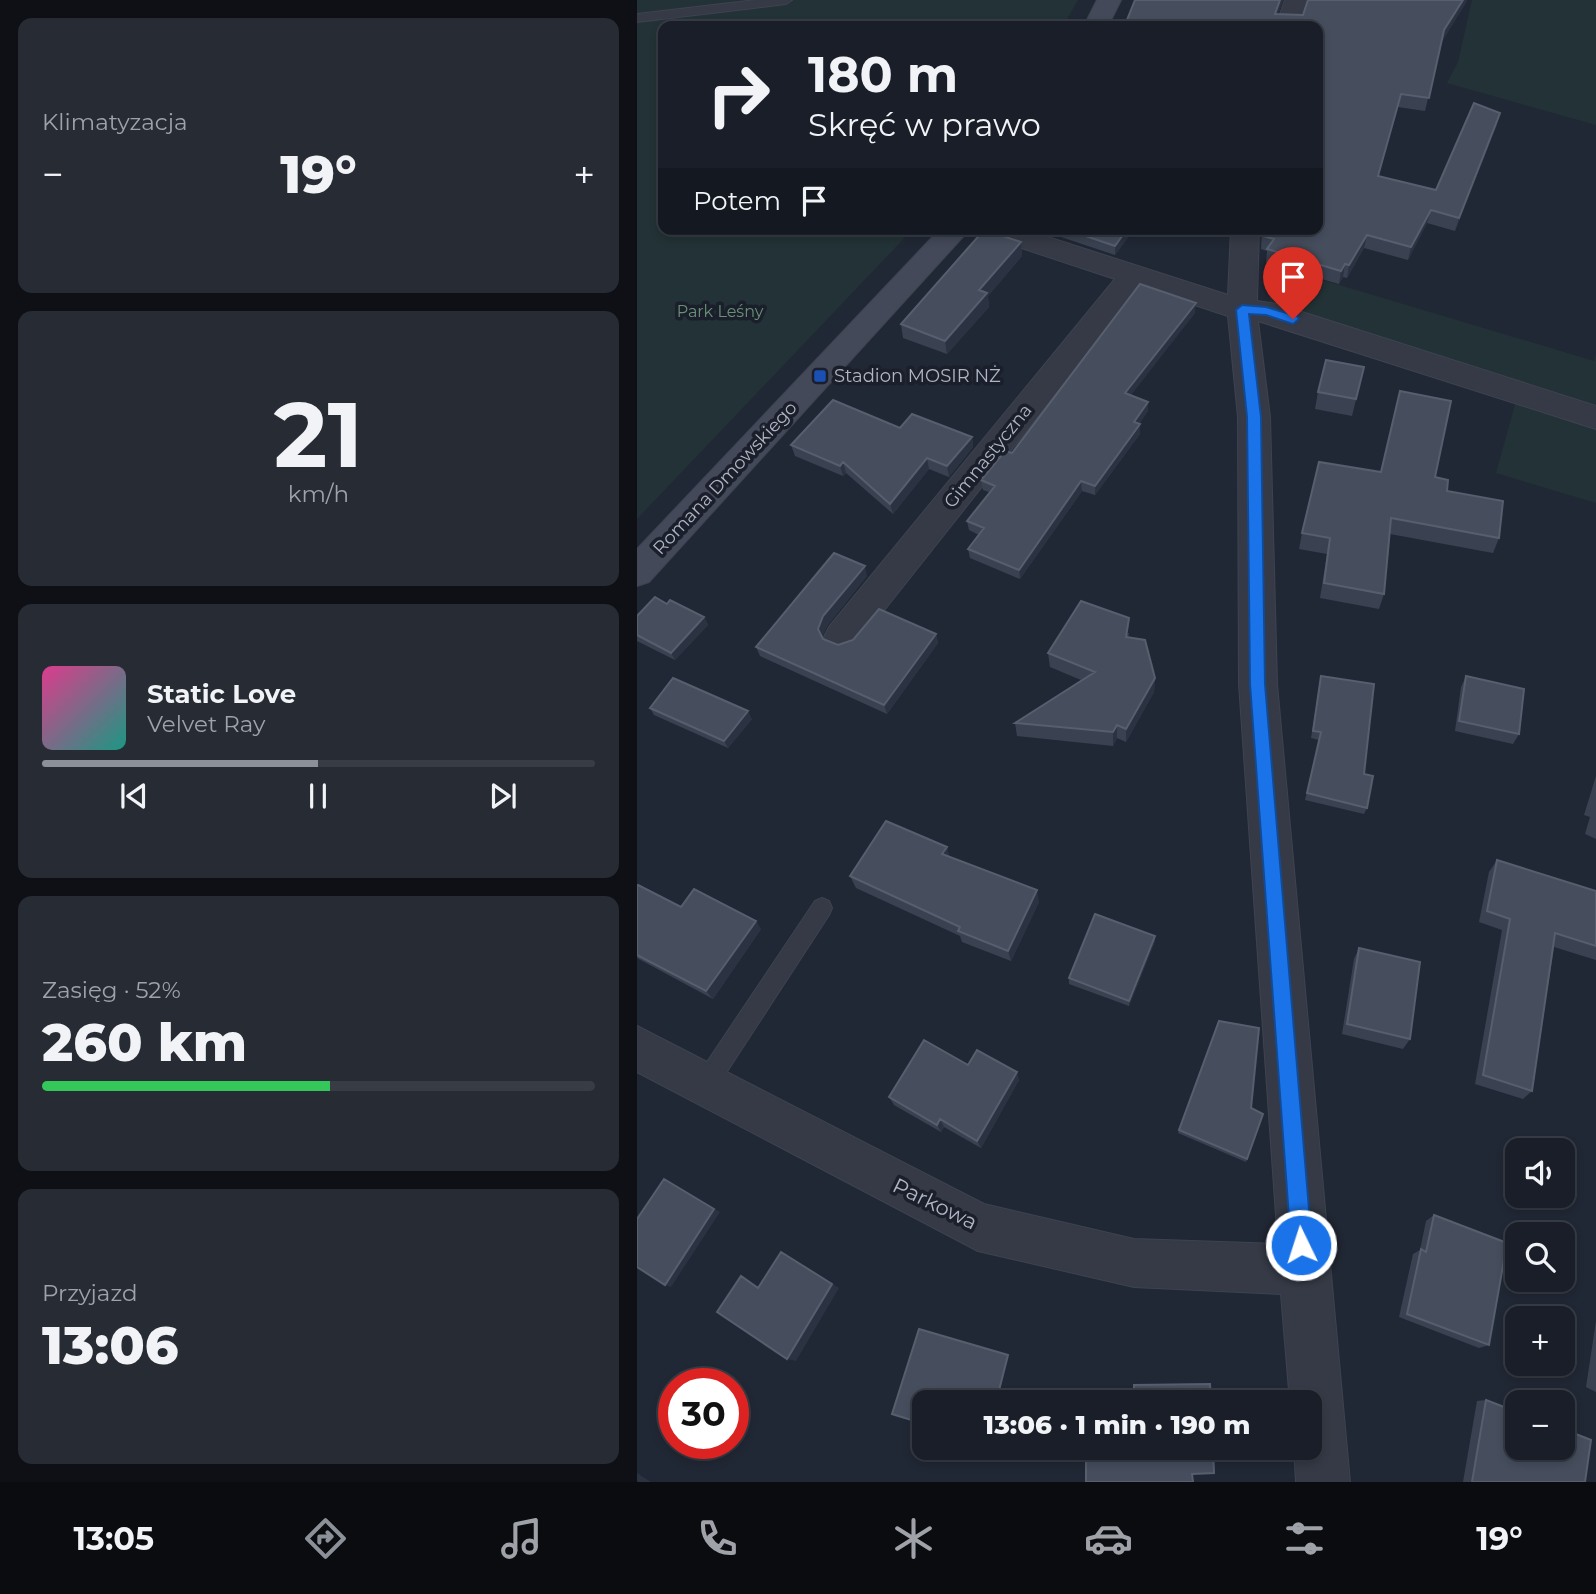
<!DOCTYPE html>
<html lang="pl">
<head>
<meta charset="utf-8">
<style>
  body { margin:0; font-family:Montserrat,sans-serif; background:#262b34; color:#f1f3f6; height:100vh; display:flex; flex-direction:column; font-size:26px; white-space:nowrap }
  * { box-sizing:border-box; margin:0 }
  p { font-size:23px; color:#9fa2a8 }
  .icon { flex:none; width:38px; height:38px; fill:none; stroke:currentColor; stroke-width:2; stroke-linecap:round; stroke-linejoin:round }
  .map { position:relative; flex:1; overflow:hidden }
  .side { display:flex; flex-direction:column; gap:18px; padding:18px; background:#0e1016; width:637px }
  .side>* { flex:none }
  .hud { position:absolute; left:21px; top:21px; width:665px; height:214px; border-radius:14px; box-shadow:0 4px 10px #0003,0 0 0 2px #373c45; background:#191e28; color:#f1f3f6; overflow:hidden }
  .controls { position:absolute; left:868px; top:1138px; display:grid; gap:14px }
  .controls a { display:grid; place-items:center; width:70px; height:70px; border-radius:14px; background:#191e28; box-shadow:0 4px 10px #0003,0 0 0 2px #373c45; font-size:35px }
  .speed { position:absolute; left:21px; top:1368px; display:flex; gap:14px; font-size:35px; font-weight:700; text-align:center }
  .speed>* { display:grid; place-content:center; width:91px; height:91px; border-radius:50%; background:#191e28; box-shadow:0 4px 10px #0003,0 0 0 2px #373c45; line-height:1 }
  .speed .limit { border:10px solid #d22; background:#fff; color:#111 }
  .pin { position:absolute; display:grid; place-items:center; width:60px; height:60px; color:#fff; margin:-72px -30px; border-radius:50% 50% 50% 0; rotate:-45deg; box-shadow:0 0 7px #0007 }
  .pin .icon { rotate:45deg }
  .me { position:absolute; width:77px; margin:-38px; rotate:356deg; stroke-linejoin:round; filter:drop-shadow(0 0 5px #0008) }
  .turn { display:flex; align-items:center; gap:24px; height:147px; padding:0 35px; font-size:32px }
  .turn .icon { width:91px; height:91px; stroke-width:2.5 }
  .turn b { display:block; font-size:49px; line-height:60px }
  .then { display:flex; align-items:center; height:66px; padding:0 35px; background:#0003; gap:14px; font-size:26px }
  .big { font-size:52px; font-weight:800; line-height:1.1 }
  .side .tile { flex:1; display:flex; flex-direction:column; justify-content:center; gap:10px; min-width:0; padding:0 24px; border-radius:14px; background:#262b34 }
  .side .dial { align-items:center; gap:0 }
  .dial b { font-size:91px; line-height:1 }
  .song { display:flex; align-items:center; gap:21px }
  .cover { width:84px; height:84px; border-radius:10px; background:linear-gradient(135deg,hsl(330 70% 55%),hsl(170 70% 35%)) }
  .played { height:7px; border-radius:4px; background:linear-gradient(90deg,#8c9099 50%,#373c45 50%) }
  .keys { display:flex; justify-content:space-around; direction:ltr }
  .heat { display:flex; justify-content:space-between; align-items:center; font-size:38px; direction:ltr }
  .charge { height:10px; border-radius:5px; background:linear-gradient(90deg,#34c759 52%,#373c45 0) }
  .trip { position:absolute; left:275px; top:1390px; width:410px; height:70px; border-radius:14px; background:#191e28; box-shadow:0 4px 10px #0003,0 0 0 2px #373c45; font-weight:800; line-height:70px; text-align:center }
  .tab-bar { display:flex; height:112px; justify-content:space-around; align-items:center; background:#0a0c10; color:#9fa2a8 }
  .tab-bar .icon { width:49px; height:49px }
  .tab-bar .current { color:#8c9099 }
  .tab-bar b { font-size:32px; color:#f1f3f6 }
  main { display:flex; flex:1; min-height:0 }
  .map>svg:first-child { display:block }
  .green { fill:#233236 }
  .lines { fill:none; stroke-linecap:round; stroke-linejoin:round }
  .lane-casing { stroke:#3e4350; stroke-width:2 }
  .street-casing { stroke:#3e4350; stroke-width:2 }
  .secondary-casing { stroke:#3e4350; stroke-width:2 }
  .lane { fill:#353a46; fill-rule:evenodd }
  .street { fill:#353a46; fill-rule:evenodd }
  .secondary { fill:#434959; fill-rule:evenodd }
  .wall { fill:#3a4252 }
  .shaded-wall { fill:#2b3241 }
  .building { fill:#464e5e; stroke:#575e6e; stroke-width:2 }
  .route { fill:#1a73e8; stroke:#114b97; stroke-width:2 }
  .transit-dot { fill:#1a4fb4; stroke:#1a1f2b; stroke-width:2.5 }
  .labels { text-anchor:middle; stroke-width:7; stroke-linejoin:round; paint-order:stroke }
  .far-park-label { font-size:16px; fill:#699176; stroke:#1a1f2b }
  .poi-label { font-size:18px; fill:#afb5c3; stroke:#1a1f2b; text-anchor:start }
  .street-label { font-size:18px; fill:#afb5c3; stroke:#1a1f2b }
  .near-street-label { font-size:21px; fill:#afb5c3; stroke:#1a1f2b }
</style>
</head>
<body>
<main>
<section class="side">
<div class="tile"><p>Klimatyzacja</p>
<div class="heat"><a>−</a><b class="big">19°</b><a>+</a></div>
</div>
<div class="tile dial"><b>21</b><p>km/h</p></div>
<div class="tile">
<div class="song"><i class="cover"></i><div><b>Static Love</b><p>Velvet Ray</p></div></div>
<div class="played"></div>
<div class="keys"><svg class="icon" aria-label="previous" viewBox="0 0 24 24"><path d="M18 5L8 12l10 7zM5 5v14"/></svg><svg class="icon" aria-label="pause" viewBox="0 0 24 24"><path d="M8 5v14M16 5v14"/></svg><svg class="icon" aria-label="next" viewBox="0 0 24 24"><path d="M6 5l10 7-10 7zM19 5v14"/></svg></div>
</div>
<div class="tile"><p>Zasięg · 52%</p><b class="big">260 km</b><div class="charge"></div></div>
<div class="tile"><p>Przyjazd</p><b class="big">13:06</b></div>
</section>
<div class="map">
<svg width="959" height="1482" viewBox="0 0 959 1482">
  <rect width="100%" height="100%" fill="#212835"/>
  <path class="green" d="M0 0H441L426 26H26V229H276L0 519Z
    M835 0H959V125L810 83 821 62Z
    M629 263 957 361 959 355V412L633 306Z
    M879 401 959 428V503L859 473Z"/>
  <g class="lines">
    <g class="lane-casing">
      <path id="lane" d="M119 0H155L149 4 0 22V14Z
        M185 898 192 901 195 908 192 915 76 1093 68 1096 60 1093 57 1085 60 1077 178 901Z"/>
    </g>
    <g class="street-casing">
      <path id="street" d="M648 0H672L663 26H639Z
        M341 229H386L591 295 594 229H622L620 301 640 304 959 406V429L621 321 633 417 640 684 713 1482H659L657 1447H672V1402H653L644 1294 497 1287 341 1251 0 1072V1026L347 1204 497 1239 641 1244 602 684 601 417 591 316 503 287 218 647 205 652 192 647 187 637 192 627 478 279 345 235Z"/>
    </g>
    <g class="secondary-casing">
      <path id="secondary" d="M460 0H484L471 26H447Z
        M303 229H333L12 582 0 586V549Z"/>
    </g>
    <use href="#lane" class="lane"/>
    <use href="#street" class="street"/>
    <use href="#secondary" class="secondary"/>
  </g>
  <path class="wall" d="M646 0 641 14 666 15 671 0H830L804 43 788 111 761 107 741 176 799 190 863 113 859 127 818 231 790 223 771 260 727 248 710 278 706 277 702 284 629 263 630 251 624 249 625 229H681V26H488V25Z
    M400 229H497L478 255Z
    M384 242 385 256 351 296 352 307 310 354 266 338 264 324Z
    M558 313 493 395 511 411 502 424 503 434 458 495 445 491 383 579 333 558 331 549 342 535 332 530 330 521 352 492 346 490 344 480 375 453Z
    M727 367 715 416 678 409 681 392Z
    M763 391 798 477 810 491 862 538 856 553 753 534 747 594 742 609 683 598 690 554 662 549 665 533 744 472Z
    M263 428 335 437 336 447 312 477 292 469 256 514 209 473 206 476 158 456 154 445Z
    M230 576 190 626 185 637 186 639 201 645 299 634 301 643 250 714 123 656 119 647Z
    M30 604 67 617 71 625 38 660 0 641V616Z
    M492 633 491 638 518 678 517 692 489 742 480 738 476 746 380 736 378 723 444 680 413 667 411 653Z
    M684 676 727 774 730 808 727 814 668 800 682 740 674 738Z
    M829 676 882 734 876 744 818 731 824 687Z
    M13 708 115 719 91 748 17 715Z
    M959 776V839L948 834 953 817 947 815Z
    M310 847 312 857 402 902 374 961 325 942 323 936 219 888 213 876Z
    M860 860 959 891V960L917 947 895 1091 886 1099 838 1084 865 930 842 922 852 872Z
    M0 886 44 907 124 929 76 999 0 958Z
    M518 936V941L492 1006 432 984V978Z
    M722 948 773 1039 766 1049 705 1034 717 959Z
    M331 1065 382 1080 344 1148 307 1127 304 1132 257 1105 252 1097Z
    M614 1108 626 1114 609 1162 541 1133 542 1130Z
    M797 1215 852 1345 842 1348 762 1317 776 1254 783 1250 789 1221Z
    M959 1321V1392L949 1387Z
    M849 1400 948 1482H826L840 1401Z"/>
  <path class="shaded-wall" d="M643 0H646L637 26 638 14Z
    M826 0H830L829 3 804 43 807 30Z
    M764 94 761 107 738 189 741 176Z
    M863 113 859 127 818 231 822 218Z
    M794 210 790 223 771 260 774 247Z
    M490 229H497L478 255V246Z
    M730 235 727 248 710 278 712 265Z
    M384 242 385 256 351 296 352 307 310 354 308 341 342 290Z
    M708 264 706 277 702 284 704 271Z
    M559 303 558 313 488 403V393Z
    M511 402V411L497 431V422Z
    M503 424V434L458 495V486Z
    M335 437 336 447 312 477 310 466Z
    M290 458 292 469 256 514 253 504Z
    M206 462 209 473 206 476 203 466Z
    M444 481 445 491 383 579 382 570Z
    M228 566 230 576 190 626 185 638 181 629 186 616Z
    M67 617 71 625 38 660 34 653Z
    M299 634 301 643 250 714 247 705Z
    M518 678 517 692 489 742V729Z
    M111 711 115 719 91 748 87 741Z
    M480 725V738L476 746V732Z
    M310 847 313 860 305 854Z
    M400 890 402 902 374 961 371 951Z
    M119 921 124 929 76 999 69 991Z
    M518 936V941L492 1006V1001Z
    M380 1072 382 1080 344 1148 340 1141Z
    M303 1119 307 1127 304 1132 300 1125Z
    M27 1179 83 1212 34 1287 28 1285Z
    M152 1257 202 1288 159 1361 150 1359Z
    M104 1276 113 1281 130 1292 121 1288Z
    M371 1355 372 1356 360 1402H359Z
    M0 1473 14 1482H2L0 1481Z"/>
  <path class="building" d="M498 0H643L638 14 666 15 671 0H826L807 30 792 98 764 94 741 176 799 190 837 103 863 113 822 218 794 210 774 247 730 235 712 265 708 264 704 271 630 249 637 239 626 236V229H681V26H498L488 25Z
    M428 229H490L478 246Z
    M347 230 384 242 342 290 350 293 308 341 264 324Z
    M503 284 559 303 488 393 511 402 497 422 503 424 458 486 444 481 382 570 331 549 347 528 330 521 358 486 344 480 368 451 375 453Z
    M689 360 727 367 719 399 681 392Z
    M763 391 814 401 798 477 811 480 810 491 866 501 862 538 754 518 747 594 687 583 693 538 665 533 682 462 744 472Z
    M196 400 263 428 275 414 335 437 310 466 290 458 253 504 206 462 203 466 154 445Z
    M197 553 228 566 186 616 181 629 186 639 201 645 216 640 242 609 299 634 247 705 119 647Z
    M18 597 30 604 33 600 67 617 34 653 0 635V616Z
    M444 601 492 618 489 637 508 640 518 678 489 729 480 725 476 732 378 723 458 672 411 653Z
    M684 676 737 684 727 774 736 776 730 808 670 793 684 732 676 731Z
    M829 676 887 689 882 734 822 721Z
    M36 678 111 711 87 741 13 708Z
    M249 821 310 847 305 854 400 890 371 951 321 931 323 927 213 876Z
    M860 860 959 891V946L918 933 895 1091 846 1075 873 919 850 911Z
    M1 885 44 907 57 889 119 921 69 991 0 955V886Z
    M458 914 518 936 492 1001 432 978Z
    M722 948 783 962 773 1039 710 1024Z
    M582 1021 622 1028 614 1108 626 1114 610 1159 542 1130Z
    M287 1040 331 1065 340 1050 380 1072 340 1141 303 1119 300 1125 252 1097Z
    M27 1179 77 1209 28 1285 0 1267V1219Z
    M797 1215 870 1243 852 1345 770 1314 784 1249 789 1252Z
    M144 1252 195 1284 150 1359 80 1312 104 1276 121 1288Z
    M282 1329 371 1355 359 1402H338L329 1399V1402H287V1424L255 1414Z
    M573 1384 574 1402H497V1385Z
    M849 1400 880 1412V1447H926V1429L954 1440 948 1482H835Z
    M449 1447H576L577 1473 555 1474 556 1482H449Z"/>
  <path class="route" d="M605 305 629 307 660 316 662 319 656 324 629 315 612 314 624 417 628 684 675 1245 672 1252 664 1255 657 1252 654 1245 613 684 610 417 599 310Z"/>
  <rect class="transit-dot" x="176" y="369" width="14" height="14" rx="3.5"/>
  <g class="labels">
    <g class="far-park-label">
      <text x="83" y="317">Park Leśny</text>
    </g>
    <g class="poi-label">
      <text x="197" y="382">Stadion MOSIR NŻ</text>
    </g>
    <g class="street-label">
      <text transform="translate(351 456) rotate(-51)" y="6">Gimnastyczna</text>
      <text transform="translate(88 478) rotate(-47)" y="6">Romana Dmowskiego</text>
    </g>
    <g class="near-street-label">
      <text transform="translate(298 1204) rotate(26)" y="7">Parkowa</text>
    </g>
  </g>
</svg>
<div class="controls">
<a><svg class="icon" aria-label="sound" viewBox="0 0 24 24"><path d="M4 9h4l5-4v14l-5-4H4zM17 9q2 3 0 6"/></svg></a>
<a><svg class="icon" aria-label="search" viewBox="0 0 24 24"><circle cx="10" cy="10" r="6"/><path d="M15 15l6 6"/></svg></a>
<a>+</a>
<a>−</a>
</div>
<div class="speed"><div class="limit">30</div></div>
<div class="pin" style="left:656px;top:319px;background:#d93025"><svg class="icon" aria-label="arrive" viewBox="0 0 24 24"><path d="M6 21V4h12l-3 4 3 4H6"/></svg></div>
<svg class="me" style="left:664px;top:1245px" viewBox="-20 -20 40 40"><circle r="17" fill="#1a73e8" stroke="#fff" stroke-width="3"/><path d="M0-11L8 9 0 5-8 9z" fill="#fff"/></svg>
<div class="trip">13:06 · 1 min · 190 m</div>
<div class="hud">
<div class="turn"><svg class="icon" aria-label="right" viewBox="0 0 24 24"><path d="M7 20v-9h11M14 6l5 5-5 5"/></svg><div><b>180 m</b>Skręć w prawo</div></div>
<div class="then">Potem<svg class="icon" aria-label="arrive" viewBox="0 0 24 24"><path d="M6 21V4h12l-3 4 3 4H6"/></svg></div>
</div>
</div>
</main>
<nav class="tab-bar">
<b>13:05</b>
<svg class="icon current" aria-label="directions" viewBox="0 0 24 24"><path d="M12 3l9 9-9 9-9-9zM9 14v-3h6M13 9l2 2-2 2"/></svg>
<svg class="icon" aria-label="music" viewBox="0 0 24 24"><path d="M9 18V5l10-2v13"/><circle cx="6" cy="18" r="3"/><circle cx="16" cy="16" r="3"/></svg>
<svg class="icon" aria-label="phone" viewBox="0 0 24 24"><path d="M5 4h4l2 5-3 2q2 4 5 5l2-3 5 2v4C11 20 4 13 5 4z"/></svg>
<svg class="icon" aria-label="climate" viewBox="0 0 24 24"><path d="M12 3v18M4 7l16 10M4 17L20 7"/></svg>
<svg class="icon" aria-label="car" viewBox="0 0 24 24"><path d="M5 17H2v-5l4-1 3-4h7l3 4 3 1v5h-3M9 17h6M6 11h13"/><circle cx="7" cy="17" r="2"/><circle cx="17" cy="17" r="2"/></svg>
<svg class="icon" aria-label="filters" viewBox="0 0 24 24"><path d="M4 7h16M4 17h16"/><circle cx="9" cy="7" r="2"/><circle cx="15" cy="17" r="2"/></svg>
<b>19°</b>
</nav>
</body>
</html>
